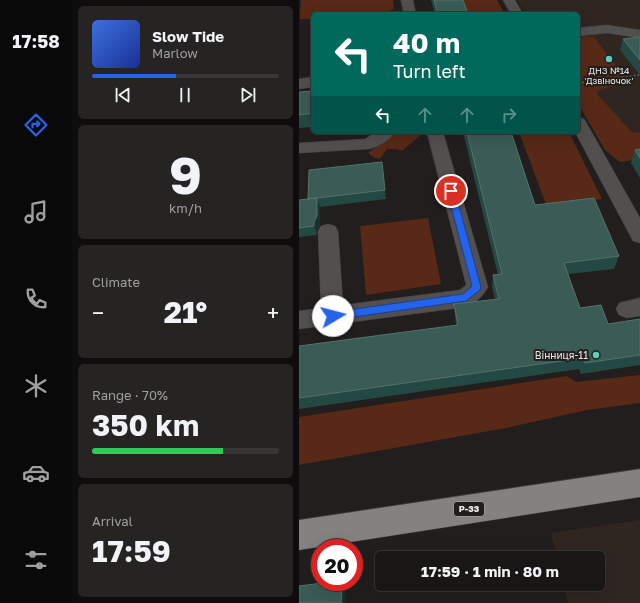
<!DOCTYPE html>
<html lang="en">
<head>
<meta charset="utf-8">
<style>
  body { margin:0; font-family:"Golos Text",sans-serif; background:#262323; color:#f1f3f6; height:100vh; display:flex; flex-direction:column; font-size:15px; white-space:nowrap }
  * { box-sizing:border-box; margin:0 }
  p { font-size:13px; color:#9f9fa1 }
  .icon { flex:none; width:22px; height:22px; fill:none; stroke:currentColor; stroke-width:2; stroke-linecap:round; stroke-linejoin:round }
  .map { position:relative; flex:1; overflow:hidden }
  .side { display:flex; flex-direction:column; gap:6px; padding:6px; background:#0e0c0c; width:227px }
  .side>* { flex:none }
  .guide { position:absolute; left:12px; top:12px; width:269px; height:122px; border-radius:6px; box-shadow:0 4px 16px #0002,0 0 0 1px #373535; background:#00695c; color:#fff; overflow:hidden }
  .speed { position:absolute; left:12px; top:539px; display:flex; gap:8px; font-size:20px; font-weight:700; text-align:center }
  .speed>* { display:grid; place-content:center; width:52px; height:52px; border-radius:50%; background:#191616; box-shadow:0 4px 16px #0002,0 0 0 1px #373535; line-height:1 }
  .speed .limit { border:6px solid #d22; background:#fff; color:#111 }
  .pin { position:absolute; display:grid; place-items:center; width:34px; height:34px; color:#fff; margin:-17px; border:2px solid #fff; border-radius:50%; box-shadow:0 1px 4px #0007 }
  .me { position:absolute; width:44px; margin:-22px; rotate:82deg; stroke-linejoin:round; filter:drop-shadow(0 0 3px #0008) }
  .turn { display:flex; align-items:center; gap:14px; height:84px; padding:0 16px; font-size:18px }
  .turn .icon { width:52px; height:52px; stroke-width:2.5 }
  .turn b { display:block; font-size:28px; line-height:34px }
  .lanes { display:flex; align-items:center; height:38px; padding:0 16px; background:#0003; justify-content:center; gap:20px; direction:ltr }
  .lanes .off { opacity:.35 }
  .big { font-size:30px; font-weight:700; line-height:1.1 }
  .side .tile { flex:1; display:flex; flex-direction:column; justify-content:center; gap:6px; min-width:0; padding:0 14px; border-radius:6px; background:#262323 }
  .side .dial { align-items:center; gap:0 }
  .dial b { font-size:52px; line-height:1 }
  .song { display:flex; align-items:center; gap:12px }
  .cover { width:48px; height:48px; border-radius:6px; background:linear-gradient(135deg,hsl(220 70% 55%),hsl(230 70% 35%)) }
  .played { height:4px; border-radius:2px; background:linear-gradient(90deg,#2563eb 45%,#373535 45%) }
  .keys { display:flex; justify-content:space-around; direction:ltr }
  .heat { display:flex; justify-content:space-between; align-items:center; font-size:22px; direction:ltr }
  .charge { height:6px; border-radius:3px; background:linear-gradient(90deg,#34c759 70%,#373535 0) }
  .trip { position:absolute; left:76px; top:551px; width:230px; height:40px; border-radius:6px; background:#191616; box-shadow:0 4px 16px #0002,0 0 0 1px #373535; font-weight:700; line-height:40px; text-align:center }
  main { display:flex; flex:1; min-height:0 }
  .menu { display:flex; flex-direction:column; width:72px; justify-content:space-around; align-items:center; background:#0a0909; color:#9f9fa1 }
  .menu .icon { width:28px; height:28px }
  .menu .current { color:#2563eb }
  .menu b { font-size:18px; color:#f1f3f6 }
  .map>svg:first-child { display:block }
  .built { fill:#2f2622 }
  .green { fill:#572916 }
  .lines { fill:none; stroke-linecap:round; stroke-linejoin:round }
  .minor-casing { stroke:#3e3b3a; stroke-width:1 }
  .major-casing { stroke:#3e3b3a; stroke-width:1 }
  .path { stroke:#615e5d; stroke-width:1.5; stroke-dasharray:2 2; stroke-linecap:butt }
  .minor { fill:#51504f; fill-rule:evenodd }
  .major { fill:#848180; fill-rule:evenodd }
  .wall { fill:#244944 }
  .shaded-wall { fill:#1a312d }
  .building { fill:#3a5b56; stroke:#56726d }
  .route { fill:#2563eb; stroke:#184099 }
  .poi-dot { fill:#5bcebb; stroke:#211e1d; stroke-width:1.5 }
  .labels { text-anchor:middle; stroke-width:4; stroke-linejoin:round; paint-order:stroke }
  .far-poi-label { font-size:9px; fill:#eeeceb; stroke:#211e1d }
  .shield { fill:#211e1d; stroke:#b0aead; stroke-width:1 }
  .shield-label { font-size:9px; font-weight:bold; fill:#eeeceb }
  .poi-label { font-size:10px; fill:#eeeceb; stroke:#211e1d; text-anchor:end }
</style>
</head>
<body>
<main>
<nav class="menu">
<b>17:58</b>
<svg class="icon current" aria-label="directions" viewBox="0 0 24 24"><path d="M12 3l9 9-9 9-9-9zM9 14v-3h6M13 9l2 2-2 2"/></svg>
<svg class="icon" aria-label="music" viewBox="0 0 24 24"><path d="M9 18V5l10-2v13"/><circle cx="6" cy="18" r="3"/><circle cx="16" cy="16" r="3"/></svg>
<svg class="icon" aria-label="phone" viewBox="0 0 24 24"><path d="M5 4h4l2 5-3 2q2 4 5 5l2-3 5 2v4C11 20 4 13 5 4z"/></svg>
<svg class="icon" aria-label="climate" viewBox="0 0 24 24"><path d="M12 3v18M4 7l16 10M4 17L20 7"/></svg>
<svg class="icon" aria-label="car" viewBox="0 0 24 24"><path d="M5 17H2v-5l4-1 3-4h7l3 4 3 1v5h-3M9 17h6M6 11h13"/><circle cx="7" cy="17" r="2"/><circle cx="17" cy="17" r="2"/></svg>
<svg class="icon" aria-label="filters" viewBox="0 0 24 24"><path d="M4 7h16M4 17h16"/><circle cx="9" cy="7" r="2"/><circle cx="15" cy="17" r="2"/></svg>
</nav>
<section class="side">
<div class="tile">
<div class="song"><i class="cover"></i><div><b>Slow Tide</b><p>Marlow</p></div></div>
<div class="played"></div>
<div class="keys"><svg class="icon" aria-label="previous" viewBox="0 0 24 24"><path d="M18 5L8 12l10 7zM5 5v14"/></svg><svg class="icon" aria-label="pause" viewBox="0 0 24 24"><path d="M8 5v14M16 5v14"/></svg><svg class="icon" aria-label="next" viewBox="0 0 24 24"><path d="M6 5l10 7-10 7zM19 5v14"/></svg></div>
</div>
<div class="tile dial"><b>9</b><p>km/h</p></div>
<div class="tile"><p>Climate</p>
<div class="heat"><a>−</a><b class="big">21°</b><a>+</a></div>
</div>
<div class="tile"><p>Range · 70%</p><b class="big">350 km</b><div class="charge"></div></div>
<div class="tile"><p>Arrival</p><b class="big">17:59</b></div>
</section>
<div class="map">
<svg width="341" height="603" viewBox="0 0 341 603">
  <rect width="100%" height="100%" fill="#211e1d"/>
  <path class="built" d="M218 0H341V145L306 150 279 104V14H226Z
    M341 520V603H269L264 584H299V558H258L252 533Z"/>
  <path class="green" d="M2 0H94L95 9 82 14H14V19H1Z
    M164 0H198L204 11 201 14H169Z
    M286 36 295 37 329 81 301 90 298 91V94L330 129 335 133H341V159L321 162 306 150 279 103V40Z
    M98 132H123L124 133 103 151 98 149H88L81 159 76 158 70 154V152Z
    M220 132H270L303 199 248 207Z
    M129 218 142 284 67 295 61 226Z
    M341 375V403L288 410 207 428 0 465V417L268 376 277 382Z"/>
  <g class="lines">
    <g class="minor-casing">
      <path id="minor" d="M102 0H114L117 14H105Z
        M204 0H216L224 14H212Z
        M308 25 341 30V38L308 33 279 36V28Z
        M14 77V87L0 89V79Z
        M279 117 285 119 287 122 341 218V243L334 241 276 132H279Z
        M77 132H96C91 140 79 147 70 149L0 153V143L66 139Z
        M128 132H144L189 287C184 296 177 303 167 307L0 329V311L22 308 19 231 22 226 29 224 36 226 39 231 44 305 161 290 167 285Z
        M341 298V316L328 318 320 315 317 309 320 303Z"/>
    </g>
    <g class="major-casing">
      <path id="major" d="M341 469V497L0 550V520Z"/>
    </g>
    <path class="path" d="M279 83 341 75"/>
    <use href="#minor" class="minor"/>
    <use href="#major" class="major"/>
  </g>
  <path class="wall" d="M132 0H164L169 14H136Z
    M341 37V75L321 50 324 39Z
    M14 91V127L0 128V92Z
    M164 132H212L236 205 320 256 315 269 269 274 281 308 309 324 341 319V365L282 374 280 369 0 409V346L157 325 156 316 155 304 196 299 193 287 194 275H199Z
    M341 149V178L332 163 336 150Z
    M83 162 87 199 21 207V225L18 230V235L0 237V200L9 199Z"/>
  <path class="shaded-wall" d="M18 198 21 207V225L18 230V235L15 226Z
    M43 582H45L47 583 46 603H42Z"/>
  <path class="building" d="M135 0H164L169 14H139Z
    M341 37V60L324 39Z
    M14 91V113L0 115V92Z
    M168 132H212L236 205 295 198 320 256 265 263 281 308 302 305 309 324 341 319V355L286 363 284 358 0 398V346L159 325 155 304 200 299 194 275 203 274Z
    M341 149V158L336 150Z
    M83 162 86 190 9 199 10 170Z
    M18 198V216L15 222V226L0 228V200Z
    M31 582H43L42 603H0V586Z"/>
  <path class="route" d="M149 189H155L156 191 182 287 181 290 167 301 34 320 31 319 30 316 31 313 34 312 164 294 173 286 148 191Z"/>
  <g class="poi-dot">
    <circle cx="310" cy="59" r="4"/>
    <circle cx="297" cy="355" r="4"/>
  </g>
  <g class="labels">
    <g class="far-poi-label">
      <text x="310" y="74">ДНЗ №14<tspan x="310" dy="10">'Дзвіночок'</tspan></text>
    </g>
    <rect class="shield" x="155" y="502" width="30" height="14" rx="3"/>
    <g class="shield-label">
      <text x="170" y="512">Р-33</text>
    </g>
    <g class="poi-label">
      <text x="289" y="359">Вінниця-11</text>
    </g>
  </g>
</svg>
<div class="speed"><div class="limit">20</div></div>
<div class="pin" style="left:152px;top:191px;background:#d93025"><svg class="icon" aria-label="arrive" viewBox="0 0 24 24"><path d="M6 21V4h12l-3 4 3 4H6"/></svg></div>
<svg class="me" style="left:34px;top:316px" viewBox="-20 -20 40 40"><circle r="19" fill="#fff"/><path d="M0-13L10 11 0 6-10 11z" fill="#2563eb"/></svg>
<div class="trip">17:59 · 1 min · 80 m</div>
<div class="guide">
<div class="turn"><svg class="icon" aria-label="left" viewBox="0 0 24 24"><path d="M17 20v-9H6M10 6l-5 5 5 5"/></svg><div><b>40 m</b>Turn left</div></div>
<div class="lanes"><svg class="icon" aria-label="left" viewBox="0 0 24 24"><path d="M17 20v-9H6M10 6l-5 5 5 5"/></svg><svg class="icon off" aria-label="ahead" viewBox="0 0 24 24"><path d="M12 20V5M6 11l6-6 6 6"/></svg><svg class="icon off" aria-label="ahead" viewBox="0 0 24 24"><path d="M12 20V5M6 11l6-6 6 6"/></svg><svg class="icon off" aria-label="right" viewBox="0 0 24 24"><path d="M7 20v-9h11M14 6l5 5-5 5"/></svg></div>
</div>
</div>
</main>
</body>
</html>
